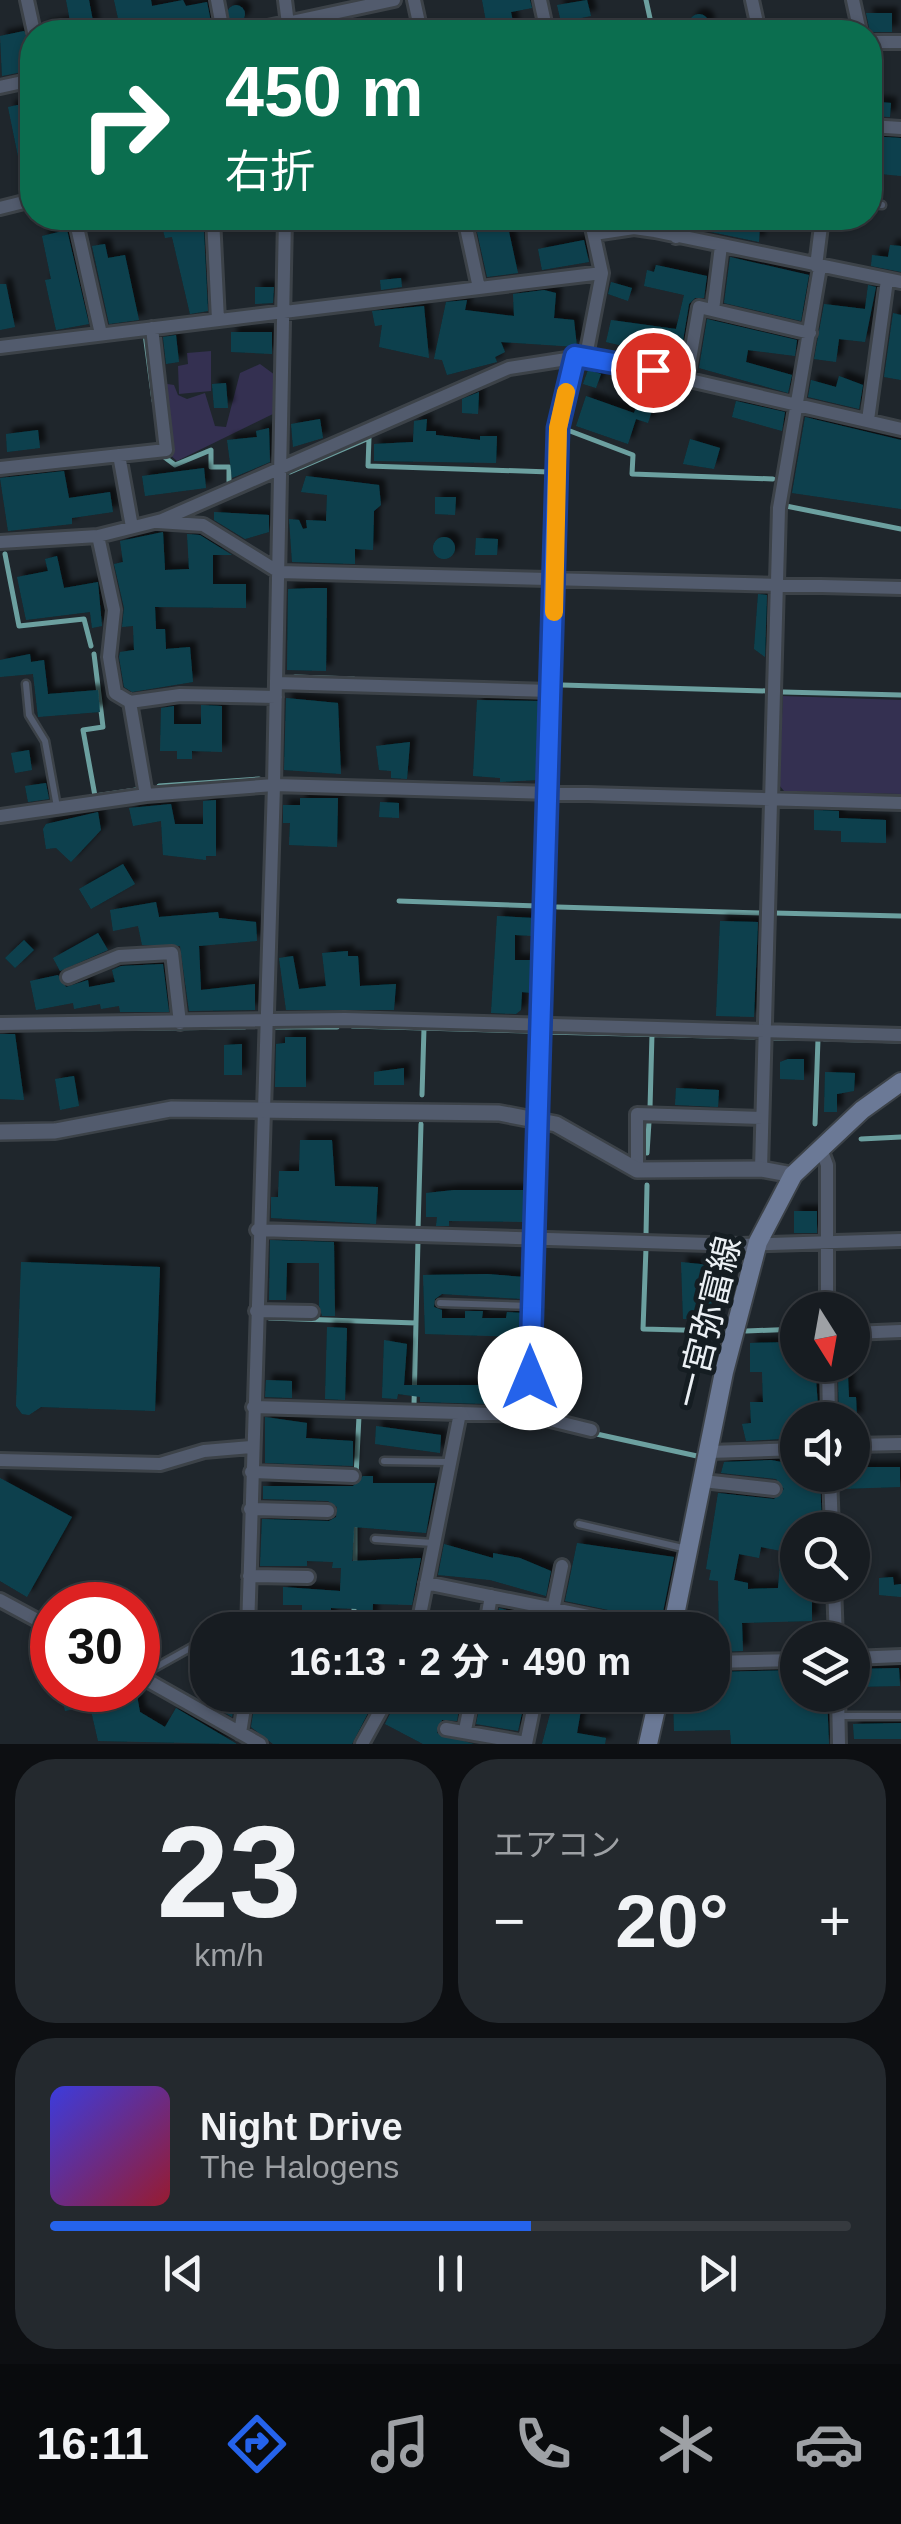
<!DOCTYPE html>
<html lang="ja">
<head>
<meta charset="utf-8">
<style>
  body { margin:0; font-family:Arial,"Noto Sans JP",sans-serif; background:#24292e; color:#f1f3f6; height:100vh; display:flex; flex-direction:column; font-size:38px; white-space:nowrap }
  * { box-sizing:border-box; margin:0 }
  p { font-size:32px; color:#9ea1a5 }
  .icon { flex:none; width:55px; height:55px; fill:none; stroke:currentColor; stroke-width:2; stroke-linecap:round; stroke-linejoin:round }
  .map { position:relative; height:1744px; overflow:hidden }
  .panel { display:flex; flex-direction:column; gap:15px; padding:15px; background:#0d0f12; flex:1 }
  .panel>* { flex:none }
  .hud { position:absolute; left:20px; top:20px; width:862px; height:210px; border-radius:40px; box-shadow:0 2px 8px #0004,0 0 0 2px #363a3f; background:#0b6e4f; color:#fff; overflow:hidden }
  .needle { width:65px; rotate:169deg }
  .fabs { position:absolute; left:780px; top:1292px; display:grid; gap:20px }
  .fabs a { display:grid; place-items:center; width:90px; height:90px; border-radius:50%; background:#171c21; box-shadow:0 2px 8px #0004,0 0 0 2px #363a3f; font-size:50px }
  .speed { position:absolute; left:30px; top:1582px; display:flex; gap:20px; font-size:50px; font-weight:700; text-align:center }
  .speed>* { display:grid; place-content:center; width:130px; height:130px; border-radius:50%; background:#171c21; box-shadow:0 2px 8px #0004,0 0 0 2px #363a3f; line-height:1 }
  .speed .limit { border:15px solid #d22; background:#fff; color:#111 }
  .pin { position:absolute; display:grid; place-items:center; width:85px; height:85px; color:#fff; margin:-42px; border:5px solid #fff; border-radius:50%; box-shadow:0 2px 10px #0007 }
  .me { position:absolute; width:110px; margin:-55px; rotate:0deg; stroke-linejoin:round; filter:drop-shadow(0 0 8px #0008) }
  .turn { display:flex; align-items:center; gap:35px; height:210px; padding:0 40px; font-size:45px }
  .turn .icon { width:130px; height:130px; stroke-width:2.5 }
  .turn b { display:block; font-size:70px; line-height:85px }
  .big { font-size:75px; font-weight:700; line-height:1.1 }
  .panel .widget { flex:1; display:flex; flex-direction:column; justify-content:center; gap:15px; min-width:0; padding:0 35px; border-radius:40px; background:#24292e }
  .panel .dial { align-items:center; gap:0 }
  .dial b { font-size:130px; line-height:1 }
  .song { display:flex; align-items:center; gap:30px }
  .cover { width:120px; height:120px; border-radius:15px; background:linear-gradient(135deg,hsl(240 70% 55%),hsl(350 70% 35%)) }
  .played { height:10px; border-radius:5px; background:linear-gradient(90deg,#2563eb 60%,#363a3f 60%) }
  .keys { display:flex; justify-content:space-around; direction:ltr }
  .heat { display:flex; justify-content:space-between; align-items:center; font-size:55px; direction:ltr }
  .panel .tiles { flex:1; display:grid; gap:15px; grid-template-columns:1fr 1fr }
  .widget:last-child { grid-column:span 2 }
  .trip { position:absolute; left:190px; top:1612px; width:540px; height:100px; border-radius:40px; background:#171c21; box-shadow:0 2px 8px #0004,0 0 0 2px #363a3f; font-weight:700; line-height:100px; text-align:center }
  .tab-bar { display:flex; height:160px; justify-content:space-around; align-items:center; background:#090b0d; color:#9ea1a5 }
  .tab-bar .icon { width:70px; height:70px }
  .tab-bar .on { color:#2563eb }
  .tab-bar b { font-size:45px; color:#f1f3f6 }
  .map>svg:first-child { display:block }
  .green { fill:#343051 }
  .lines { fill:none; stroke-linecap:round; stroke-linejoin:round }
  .stream { stroke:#6ca0a0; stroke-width:5 }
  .building { fill:#0b414e; fill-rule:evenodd; filter:url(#shadow) }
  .service-casing { stroke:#3c4248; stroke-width:11 }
  .minor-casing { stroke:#3c4248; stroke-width:18 }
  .tertiary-casing { stroke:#3c4248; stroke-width:20 }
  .secondary-casing { stroke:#3c4248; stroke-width:22 }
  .service { stroke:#525b6d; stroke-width:6 }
  .minor { stroke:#525b6d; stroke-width:12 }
  .tertiary { stroke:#525b6d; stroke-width:15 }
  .secondary { stroke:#6b7996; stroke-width:18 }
  .route-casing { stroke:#184099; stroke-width:25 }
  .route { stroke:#2563eb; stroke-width:18 }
  .slow { stroke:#f59e0b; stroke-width:18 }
  .labels { text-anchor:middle; stroke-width:10; stroke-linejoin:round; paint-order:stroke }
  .street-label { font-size:35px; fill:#ebf0f4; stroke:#151d22 }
</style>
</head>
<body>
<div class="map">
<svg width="901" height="1744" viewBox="0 0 901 1744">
  <defs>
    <filter id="shadow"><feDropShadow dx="6" dy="-6" stdDeviation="2.5" flood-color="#0009"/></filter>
  </defs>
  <rect width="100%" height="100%" fill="#1f262c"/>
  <path class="green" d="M211 351V391L179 394 178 366 188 364 187 353Z
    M260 364 275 375V413L177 461 169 454 161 383 174 385 178 395 187 399 205 393 215 426 226 427 240 373Z
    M783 696 901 700V794L784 791 779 785Z"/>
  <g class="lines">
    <path class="stream" d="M646 0 653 32
      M145 334 154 401
      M572 398 581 367
      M570 431 633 455 632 474 773 479
      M163 456 175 465 211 450V467H229V481
      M290 472 369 438 368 466 550 472
      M786 506 901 529
      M5 554 19 626 84 619 91 646
      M94 654 103 727 83 730 95 796 136 790
      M295 677 354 679
      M562 685 768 691
      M783 692 901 695
      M159 786 259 779
      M399 901 538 906
      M557 907 760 913
      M774 913 901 916
      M352 1026 529 1031
      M273 1027H337
      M72 1029 245 1027
      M546 1032 754 1037
      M773 1038H798
      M824 1039 901 1041
      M422 1095 424 1028
      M650 1108 652 1034
      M815 1124 818 1039
      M861 1139 901 1137
      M647 1153 649 1122
      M418 1230 421 1124
      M646 1235 647 1185
      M646 1248 643 1329 720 1331
      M269 1318 416 1323
      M746 1331 798 1329
      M414 1405 418 1240
      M592 1433 697 1456
      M356 1477 359 1416
      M355 1567V1523
      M354 1630V1603"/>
  </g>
  <path class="building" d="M66 0H89L95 32H44L43 26 70 21Z
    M114 0H151L152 6 183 0 186 6 207 2 213 32H121Z
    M482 0H530L532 8 511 12 515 32H488Z
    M587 0 591 16 561 22 557 5Z
    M227 14a9 9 0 1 1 18 0a9 9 0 1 1-18 0Z
    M866 13H892V32H870Z
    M689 24a10 10 0 1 1 20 0a10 10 0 1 1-20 0Z
    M24 31 32 42V70L2 76 0 36Z
    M870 101 891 103 890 117 870 116Z
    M32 102V174L22 176 8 107Z
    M870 136 901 138V176L870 173Z
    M110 218H146V222L106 232 103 219Z
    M160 218H194L197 229 204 232 208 311 190 314 172 237 165 238Z
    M506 218 518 273 487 277 475 223Z
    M688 218H730V222L760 225 759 242 687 227Z
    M67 230 89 324 56 330 45 280 51 279 42 236Z
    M584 240 589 262 542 270 538 249Z
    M105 244 108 258 125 255 139 320 109 324 92 246Z
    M890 245 901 246V272L871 266 872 255 888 257Z
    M730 257 809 275 801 321 724 303Z
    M656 265 707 276 704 298H695L689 304 681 353 653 347 651 358 639 356 640 350 606 342 611 320 676 329 684 295 644 286 647 270 654 272Z
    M401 278 402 287 381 290 380 280Z
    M611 282 632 288 628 301 608 294Z
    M0 284H6L15 327 0 330Z
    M868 285 876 287 865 342 839 339 836 362 814 359 824 304 865 309Z
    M255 287H274L273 303 255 304Z
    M544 290 556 293 554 318 574 320 577 347 501 342 505 352 495 357 497 362 447 375 442 360 434 359 446 302 467 300 465 310 514 316 513 294Z
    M424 306 429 358 379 347 382 325 375 326 372 311Z
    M893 313 901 315V380L884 377Z
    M707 319 797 340 795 356 748 350 746 362 792 375 788 393 699 368Z
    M231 332H272V354L231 352Z
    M176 335 179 362 166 364 163 337Z
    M588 370 601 374 596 388 583 384Z
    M839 376 863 385 859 409 808 397 811 380 836 387Z
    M226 383 228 408H214L212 384Z
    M642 390 657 395 648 423 636 419 628 444 576 426 586 396 634 413Z
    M479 392 478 414 462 413V399Z
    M736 401 785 412 782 431 732 417Z
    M805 417 901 440V509L792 493Z
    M320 419 323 438 293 447 291 424Z
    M427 419 426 431H436V435L480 440V436H497L496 463 374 461V444L413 442 414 421Z
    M269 428 270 462 232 478 227 440 257 437 256 431Z
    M38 430 40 448 7 452 6 434Z
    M690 439 720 448 714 469 683 464Z
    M204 468 206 488 145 496 142 476Z
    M64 471 69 498 110 492 113 512 72 518V524L8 531 0 478Z
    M306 476 379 485 381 505 374 511 373 550 355 549V564L292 562 289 519 299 520 303 529 307 528 306 520 326 521 327 495 301 492Z
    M435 497H456L455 515 435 514Z
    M214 512 269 515V532L245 539 214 520Z
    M163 532 165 570 189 569 187 534 200 535 232 555H213V584H246V608L155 607 156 629H165L166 649 190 647 193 682 132 692 124 687 119 657 120 652 134 650 133 626 122 627 124 608 114 564 123 562 120 541Z
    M433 548a11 11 0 1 1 22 0a11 11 0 1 1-22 0Z
    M476 538 498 539 497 555H475Z
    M57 556 64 588 98 582 102 626 92 628 90 612 26 620 17 577 48 571 45 559Z
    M315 588H327L326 671 287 670 288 589Z
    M758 594 767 595 765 657 754 649Z
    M30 654 31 662 44 660 48 694 98 690 100 712 38 717 33 674 0 677V660Z
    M286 698 338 703 341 774 284 770Z
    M477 700 540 701 538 780 500 782V778L473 776Z
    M201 705 222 706V752L192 751V759H177V751H160L161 708 174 706V724H201Z
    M410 742 407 779 391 778V771L379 770 376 746Z
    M29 750 32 770 15 773 11 753Z
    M46 783 49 799 28 802 25 786Z
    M300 798H338L337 847 289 845 290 823H283V805H300Z
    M216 800V856H206V860L163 855 161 821 133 826 129 808 171 804 175 824H203V801Z
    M380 802 399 803V818L379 817Z
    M814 810 839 811V818L886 820V843L841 842V831L814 830Z
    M98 812 101 830 71 862 56 848 46 849 43 829 46 824Z
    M123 864 135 884 91 909 79 889Z
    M156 902 159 917 218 912 219 918 256 922 257 941 199 946 201 990 255 984V1010L189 1011 180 946 142 945 138 926 113 931 110 910Z
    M497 916 534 918V936L515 935V960H533L532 993 522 992 521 1010 516 1014 491 1013Z
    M720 921 758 922 754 1017 716 1016Z
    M98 933 108 950 60 971 53 958Z
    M24 940 34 950 15 968 5 958Z
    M348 951V956H358L360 986 396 984 394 1010H286L279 958 293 956 299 989 326 986 322 953Z
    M163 964 169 1012H120L119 1006 101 1009 100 1004 74 1009 73 1003 36 1010 30 981 58 975 66 987 88 980 89 987 115 982 112 970 121 966Z
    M0 1034H15L24 1100 0 1099Z
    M285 1037H306V1087H275L276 1044 285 1043Z
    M242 1044V1075H224V1045Z
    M788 1059H804V1080L780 1079V1062Z
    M404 1068V1085H374V1072Z
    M825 1072 855 1073 854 1091 837 1094V1112H824Z
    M74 1076 79 1106 60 1110 55 1079Z
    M676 1088 719 1090 718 1107 675 1105Z
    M300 1140H332L335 1186 378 1187 376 1224 271 1218V1197H278L279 1171H299Z
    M454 1190H526L525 1222 449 1221V1226H436L437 1217H426V1193Z
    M794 1211H817V1233H794Z
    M270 1240 334 1242 335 1316H322L319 1305V1263H287L286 1300H269Z
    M21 1262 160 1267 155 1411 41 1407 29 1415 22 1414 16 1406Z
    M681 1262 729 1267 728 1294 713 1293V1320L683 1319Z
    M487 1274 524 1277 523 1299 442 1294 435 1299 434 1307 442 1310V1318H465V1311H483L482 1318H506L507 1312 523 1313 522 1337 425 1334 423 1275Z
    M327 1327 347 1328 345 1400 325 1399Z
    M384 1340 407 1344 404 1385H516L521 1387 520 1405 420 1402V1397L398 1394 397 1399 382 1398Z
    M791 1342 798 1345V1365H815L819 1420H798V1438L746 1441 742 1424 751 1423 750 1402H763L762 1372H750V1343Z
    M838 1377H848L849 1397H856L857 1419H839Z
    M266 1380 292 1381V1398L265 1397Z
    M265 1417 307 1423 306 1438 353 1441V1466L265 1463Z
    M376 1426 441 1435 440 1453 375 1444Z
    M771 1460 798 1465V1475H820L822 1528 798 1530V1585H812V1621L742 1623 743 1651 712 1652V1635H719L718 1581 709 1580 711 1570 706 1569 718 1493 774 1499 784 1489 776 1479 721 1473 724 1462ZM761 1547 781 1551 778 1588 748 1589V1583L734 1580 739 1554 759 1558Z
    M852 1467H900V1487L840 1489V1475H852Z
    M363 1476H373V1483H435L426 1533 354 1527 352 1561 421 1558 412 1605 373 1604 372 1623 357 1622V1609L331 1608 330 1630H302V1605H283V1587L340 1591 341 1568H332L333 1562 307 1561V1566H260L262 1519 329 1521 336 1517 337 1507 328 1501 263 1499V1486H353Z
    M0 1478 72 1517 27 1597 0 1581Z
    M577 1543 674 1557 662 1617 657 1620 565 1601Z
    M444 1544 493 1558V1553L520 1558 551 1571 546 1596 490 1580 438 1575Z
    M893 1577 894 1585 901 1584V1597L879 1595V1578Z
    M499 1608 541 1619 539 1630H495Z
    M899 1668 900 1686 852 1687V1669Z
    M798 1670V1695H827L829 1744H731L730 1730 674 1731 673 1695H712V1672Z
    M60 1690H136L140 1712 165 1727 176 1708 237 1744 98 1741 90 1706 65 1711Z
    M209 1695 236 1697 232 1717 205 1701Z
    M256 1695H312L332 1706 337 1697 368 1713 352 1744H273L251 1727Z
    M399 1695H434L431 1699 439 1701 438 1705 459 1709 457 1721 442 1720 437 1733 474 1744H423L385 1724Z
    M482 1695H526L518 1731 476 1724Z
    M554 1699 582 1704 577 1733 606 1738 605 1744H542Z
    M901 1723V1739H854L853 1724Z"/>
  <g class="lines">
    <g class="service-casing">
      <path id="service" d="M870 204 882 205
        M26 684 29 715 45 741 57 807
        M440 1303 531 1306
        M384 1461 448 1462
        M579 1524 687 1549
        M375 1539 433 1543
        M221 1630 247 1616
        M140 1676 208 1638
        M839 1716H901"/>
    </g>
    <g class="minor-casing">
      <path id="minor" d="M27 0 34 32
        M217 0 223 32
        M285 0 289 32
        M414 0 421 32
        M540 0 547 32
        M752 0 759 32
        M853 0 860 32
        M245 32 394 0
        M870 42H901
        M0 87 32 80
        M870 126 901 128
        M0 208 32 200
        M75 218 101 334
        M213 218 218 320
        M464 218 479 288
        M594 234 634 228 655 231 901 282
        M676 237 678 218
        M816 266 822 218
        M713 310 721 246
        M0 347 602 273
        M586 356 602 273 590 218
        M687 377 699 307 810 333
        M868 420 887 280
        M119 455 132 527
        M0 468 166 450 152 328
        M158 522 203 525 279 572 901 588
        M98 536 114 610 109 657 115 693 130 702 146 795
        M0 542 98 536 162 520 509 368 586 356 901 429
        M276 683 551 691
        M130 702 180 695 276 697
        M0 816 146 795 274 785 901 803
        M68 977 119 956 172 953 180 1023
        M0 1024 345 1019 901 1035
        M821 1149 827 1165V1310
        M761 1169 779 508 820 267
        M637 1170V1114L762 1118
        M257 1230 741 1245 901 1240
        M256 1311 312 1312
        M852 1333 901 1331
        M828 1365 829 1420
        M253 1407 530 1415 591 1430
        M530 1415 558 428 575 357
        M852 1445 901 1444
        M709 1452 798 1449
        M0 1460 160 1464 204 1451 251 1447
        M251 1472 353 1476
        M830 1475 832 1530
        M703 1481 774 1489
        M250 1509 328 1511
        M249 1576 308 1577
        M426 1583 657 1630
        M834 1585 836 1640
        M0 1600 52 1628
        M248 1630 274 785 285 218
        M417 1630 460 1413
        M485 1630 491 1596
        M549 1630 562 1566
        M852 1658 901 1656
        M712 1662 798 1660
        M138 1675 260 1744
        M838 1695 839 1744
        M446 1729 526 1743
        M465 1730 472 1695
        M240 1733 246 1695
        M362 1744 389 1695
        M526 1744 536 1695"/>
    </g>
    <g class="tertiary-casing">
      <path id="tertiary" d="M0 1132 55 1131 171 1109 499 1113 556 1124 637 1170 761 1169 793 1175"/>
    </g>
    <g class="secondary-casing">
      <path id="secondary" d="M672 1630 724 1372 758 1242 793 1175 862 1110 901 1082
        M648 1744 659 1695"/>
    </g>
    <use href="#service" class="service"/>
    <use href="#minor" class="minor"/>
    <use href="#tertiary" class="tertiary"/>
    <use href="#secondary" class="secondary"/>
  </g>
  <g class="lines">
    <g class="route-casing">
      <path id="route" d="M530 1378 558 428 575 356 653 370"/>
    </g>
    <use href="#route" class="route"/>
    <path class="slow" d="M554 612 558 428 566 392"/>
  </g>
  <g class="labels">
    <g class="street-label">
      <text transform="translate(708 1322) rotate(-76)" y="12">一宮弥富線</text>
    </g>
  </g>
</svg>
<div class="fabs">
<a><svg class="needle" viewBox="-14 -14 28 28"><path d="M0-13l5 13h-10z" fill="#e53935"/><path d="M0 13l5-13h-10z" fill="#9ea1a5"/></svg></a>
<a><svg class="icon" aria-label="sound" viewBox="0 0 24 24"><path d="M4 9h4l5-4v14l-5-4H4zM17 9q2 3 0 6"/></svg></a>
<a><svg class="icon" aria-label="search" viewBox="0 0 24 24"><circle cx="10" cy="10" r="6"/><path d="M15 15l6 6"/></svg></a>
<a><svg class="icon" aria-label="layers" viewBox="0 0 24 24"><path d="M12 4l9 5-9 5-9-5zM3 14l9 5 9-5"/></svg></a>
</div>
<div class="speed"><div class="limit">30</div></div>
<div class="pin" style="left:653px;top:370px;background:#d93025"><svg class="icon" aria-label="arrive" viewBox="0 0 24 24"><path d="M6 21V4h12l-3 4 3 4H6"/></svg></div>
<svg class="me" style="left:530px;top:1378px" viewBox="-20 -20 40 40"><circle r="19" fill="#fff"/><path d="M0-13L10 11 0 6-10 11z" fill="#2563eb"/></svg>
<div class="trip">16:13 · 2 分 · 490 m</div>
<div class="hud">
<div class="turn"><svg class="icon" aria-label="right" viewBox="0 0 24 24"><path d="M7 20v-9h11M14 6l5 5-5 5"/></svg><div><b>450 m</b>右折</div></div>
</div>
</div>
<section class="panel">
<div class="tiles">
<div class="widget dial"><b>23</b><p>km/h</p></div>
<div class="widget"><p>エアコン</p>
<div class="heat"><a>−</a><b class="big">20°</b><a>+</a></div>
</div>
<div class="widget">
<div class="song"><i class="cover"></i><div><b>Night Drive</b><p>The Halogens</p></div></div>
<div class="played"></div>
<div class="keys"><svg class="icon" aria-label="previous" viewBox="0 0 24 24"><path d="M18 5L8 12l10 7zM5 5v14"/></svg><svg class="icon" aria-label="pause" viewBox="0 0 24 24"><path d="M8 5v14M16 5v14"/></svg><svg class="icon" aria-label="next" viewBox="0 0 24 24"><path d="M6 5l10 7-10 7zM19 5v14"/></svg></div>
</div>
</div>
</section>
<nav class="tab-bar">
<b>16:11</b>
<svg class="icon on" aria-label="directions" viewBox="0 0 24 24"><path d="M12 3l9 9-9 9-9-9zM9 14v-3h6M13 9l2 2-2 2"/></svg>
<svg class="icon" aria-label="music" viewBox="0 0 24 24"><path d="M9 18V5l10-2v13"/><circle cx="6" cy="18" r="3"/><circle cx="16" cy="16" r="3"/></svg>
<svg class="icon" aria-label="phone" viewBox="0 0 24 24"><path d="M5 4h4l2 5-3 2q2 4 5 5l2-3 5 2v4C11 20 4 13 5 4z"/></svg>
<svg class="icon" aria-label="climate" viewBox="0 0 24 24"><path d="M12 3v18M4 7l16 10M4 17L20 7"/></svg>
<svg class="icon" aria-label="car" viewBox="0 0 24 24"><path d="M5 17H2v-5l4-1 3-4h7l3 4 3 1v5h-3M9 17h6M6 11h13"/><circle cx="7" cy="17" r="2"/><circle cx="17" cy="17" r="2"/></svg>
</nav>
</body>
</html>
